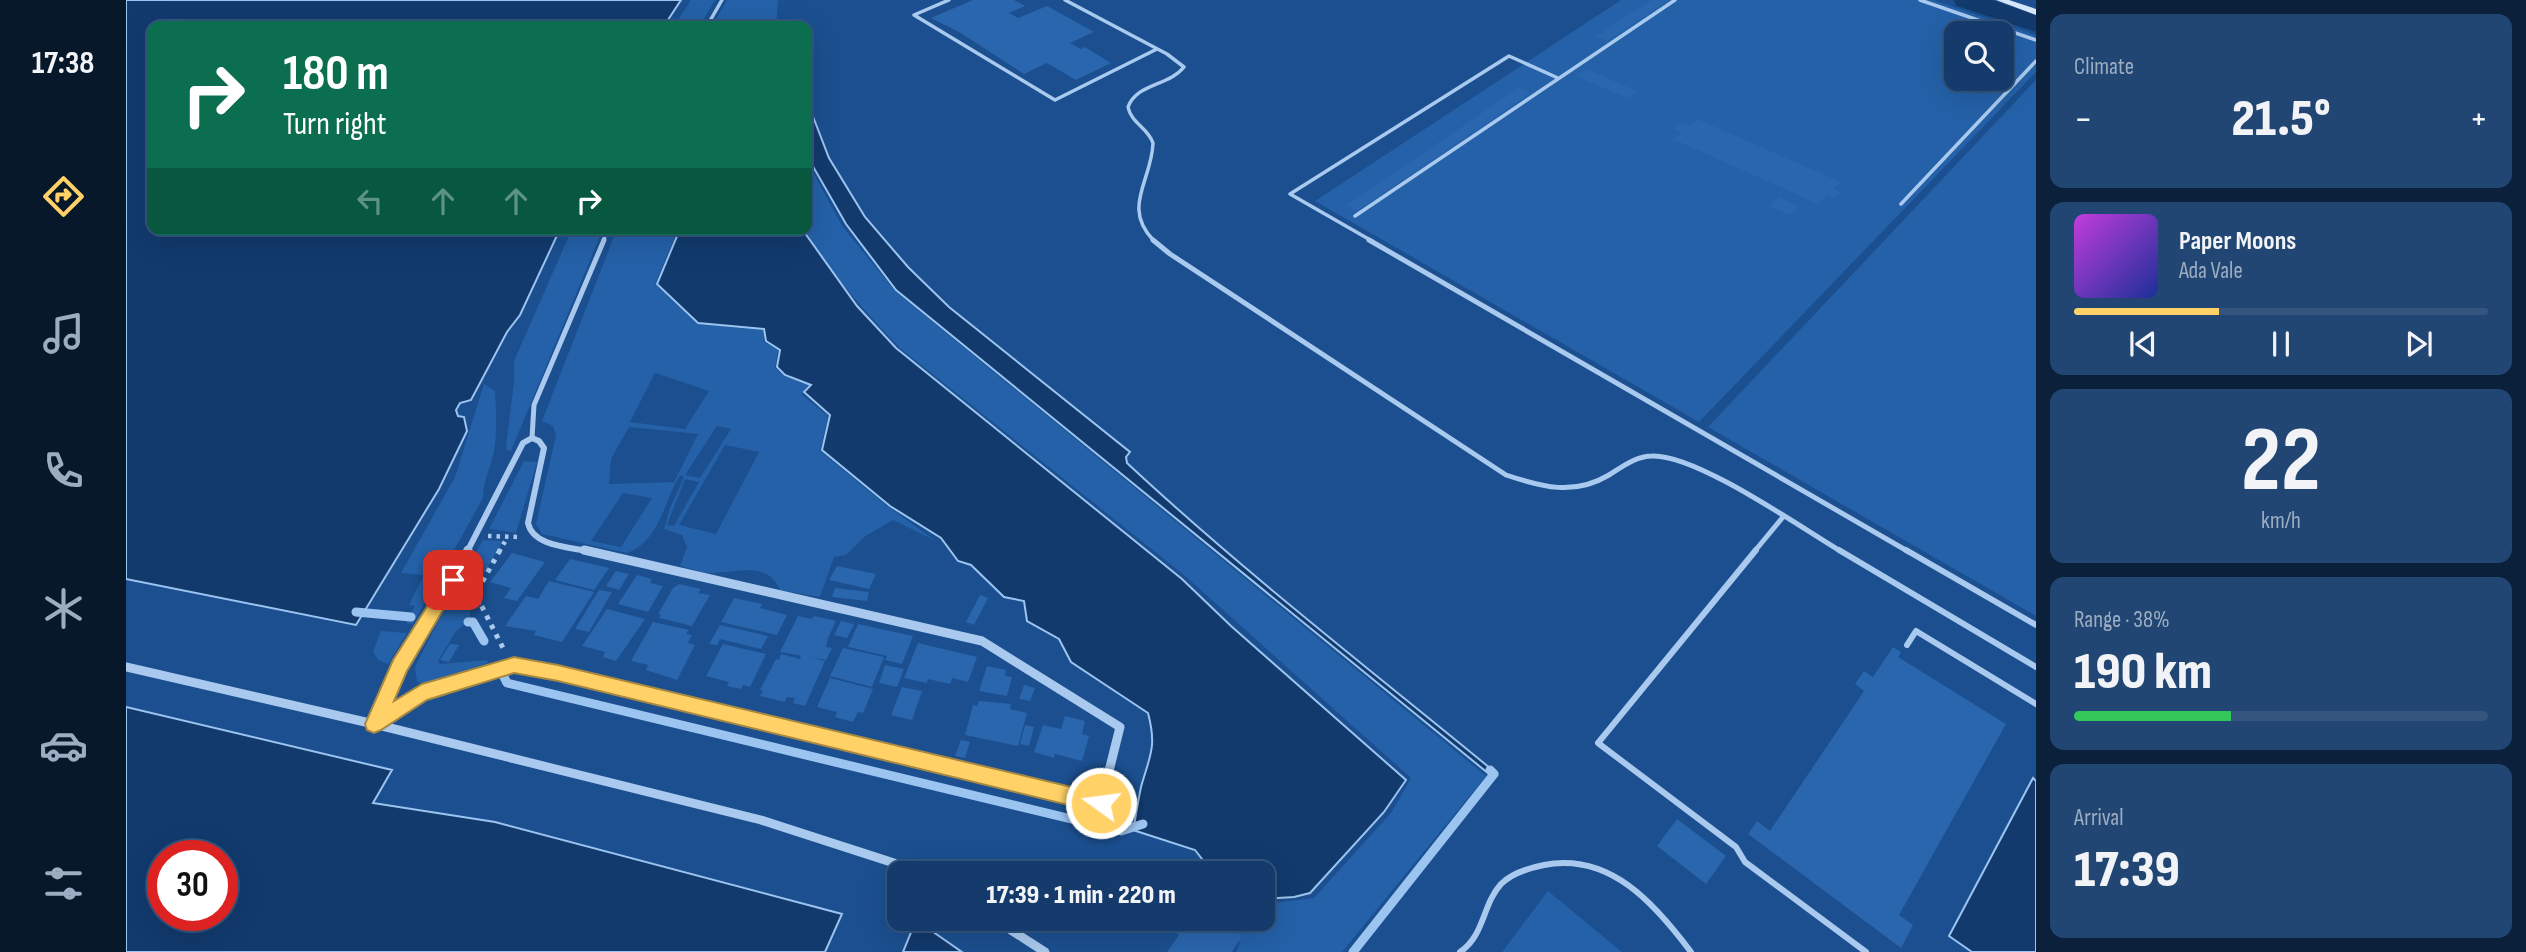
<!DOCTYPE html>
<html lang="en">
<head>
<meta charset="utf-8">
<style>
  body { margin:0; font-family:"Sofia Sans Condensed",sans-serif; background:#214673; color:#f1f3f6; height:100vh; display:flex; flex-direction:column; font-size:26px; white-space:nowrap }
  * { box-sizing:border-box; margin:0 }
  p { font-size:23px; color:#9dadc1 }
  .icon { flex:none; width:38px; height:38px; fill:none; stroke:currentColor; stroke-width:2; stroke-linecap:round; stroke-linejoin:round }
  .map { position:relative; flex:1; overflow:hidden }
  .details { display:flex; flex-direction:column; gap:14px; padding:14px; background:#0b203b; width:490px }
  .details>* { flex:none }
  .guide { position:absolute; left:21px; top:21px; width:665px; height:214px; border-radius:14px; box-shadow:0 7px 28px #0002,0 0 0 2px #33557e; background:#0b6e4f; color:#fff; overflow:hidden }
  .tools { position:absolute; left:1818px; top:21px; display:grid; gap:14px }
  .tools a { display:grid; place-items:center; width:70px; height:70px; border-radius:14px; background:#143b6b; box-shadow:0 7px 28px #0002,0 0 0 2px #33557e; font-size:35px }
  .speed { position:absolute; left:21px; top:840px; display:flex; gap:14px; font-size:35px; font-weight:700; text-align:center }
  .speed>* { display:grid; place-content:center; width:91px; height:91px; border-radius:50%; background:#143b6b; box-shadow:0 7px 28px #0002,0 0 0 2px #33557e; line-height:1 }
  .speed .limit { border:10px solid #d22; background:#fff; color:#111 }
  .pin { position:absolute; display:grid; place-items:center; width:60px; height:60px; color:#fff; margin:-30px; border-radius:14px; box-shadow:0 4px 10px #0006 }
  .me { position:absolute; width:77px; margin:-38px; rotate:284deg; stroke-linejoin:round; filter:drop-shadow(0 0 5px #0008) }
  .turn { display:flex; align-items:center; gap:24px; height:147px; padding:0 21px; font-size:32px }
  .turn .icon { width:91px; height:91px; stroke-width:2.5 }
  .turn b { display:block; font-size:49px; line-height:60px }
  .lanes { display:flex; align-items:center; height:66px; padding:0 21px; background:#0003; justify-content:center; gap:35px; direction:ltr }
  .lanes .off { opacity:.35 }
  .big { font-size:52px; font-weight:800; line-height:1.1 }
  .details .card { flex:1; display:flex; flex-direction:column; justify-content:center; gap:10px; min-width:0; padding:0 24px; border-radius:14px; background:#214673 }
  .details .dial { align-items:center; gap:0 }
  .dial b { font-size:91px; line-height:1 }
  .song { display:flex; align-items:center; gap:21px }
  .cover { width:84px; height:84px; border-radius:10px; background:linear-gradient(135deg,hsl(290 70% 55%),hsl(230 70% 35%)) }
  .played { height:7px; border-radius:4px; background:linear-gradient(90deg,#ffd166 35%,#33557e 35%) }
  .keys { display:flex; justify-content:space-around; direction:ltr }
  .heat { display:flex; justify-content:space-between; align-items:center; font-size:38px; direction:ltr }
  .charge { height:10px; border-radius:5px; background:linear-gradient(90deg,#34c759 38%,#33557e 0) }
  .trip { position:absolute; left:761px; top:861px; width:388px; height:70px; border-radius:14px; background:#143b6b; box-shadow:0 7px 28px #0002,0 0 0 2px #33557e; font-weight:800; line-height:70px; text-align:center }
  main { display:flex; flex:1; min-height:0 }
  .dock { display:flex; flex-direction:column; width:126px; justify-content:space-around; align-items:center; background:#08182b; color:#9dadc1 }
  .dock .icon { width:49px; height:49px }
  .dock .on { color:#ffd166 }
  .dock b { font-size:32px; color:#f1f3f6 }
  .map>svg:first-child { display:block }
  .green { fill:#2461a8; fill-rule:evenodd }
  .water { fill:#123a6d; stroke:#9cc4f0; stroke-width:2; fill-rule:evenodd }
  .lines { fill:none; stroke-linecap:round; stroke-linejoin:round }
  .stream-far1 { stroke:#9cc4f0; stroke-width:5 }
  .stream { stroke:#9cc4f0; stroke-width:9 }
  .river { fill:#123a6d; fill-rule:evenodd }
  .building { fill:#2a66ad }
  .path-far1 { stroke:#a9c9ee; stroke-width:4.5; stroke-dasharray:3.5 5; stroke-linecap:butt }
  .path { stroke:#a9c9ee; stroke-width:5; stroke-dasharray:4.5 6; stroke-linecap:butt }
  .lane-far2 { stroke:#a9c9ee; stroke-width:3.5 }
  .lane-far1 { stroke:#a9c9ee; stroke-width:5 }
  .lane { stroke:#a9c9ee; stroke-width:6 }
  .street-far1 { stroke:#a9c9ee; stroke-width:6 }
  .street { stroke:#a9c9ee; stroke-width:9 }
  .secondary { fill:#d6e6fa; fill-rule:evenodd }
  .route { fill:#ffd166; stroke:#a68842; stroke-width:2 }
</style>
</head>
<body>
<main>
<nav class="dock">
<b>17:38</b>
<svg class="icon on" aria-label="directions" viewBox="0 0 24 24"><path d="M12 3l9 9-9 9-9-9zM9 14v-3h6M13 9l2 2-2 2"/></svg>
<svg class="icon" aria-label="music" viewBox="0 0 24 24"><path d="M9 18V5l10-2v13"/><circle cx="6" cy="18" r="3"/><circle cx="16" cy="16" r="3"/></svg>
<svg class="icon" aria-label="phone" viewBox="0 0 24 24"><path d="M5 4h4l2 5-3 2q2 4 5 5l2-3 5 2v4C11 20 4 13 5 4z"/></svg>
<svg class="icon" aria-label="climate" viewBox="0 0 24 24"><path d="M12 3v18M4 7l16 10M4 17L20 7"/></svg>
<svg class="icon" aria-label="car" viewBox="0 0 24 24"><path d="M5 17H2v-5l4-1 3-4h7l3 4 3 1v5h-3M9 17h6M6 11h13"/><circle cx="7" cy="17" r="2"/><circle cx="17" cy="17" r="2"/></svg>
<svg class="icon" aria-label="filters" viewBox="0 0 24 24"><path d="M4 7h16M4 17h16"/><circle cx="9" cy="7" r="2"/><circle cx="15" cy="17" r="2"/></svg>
</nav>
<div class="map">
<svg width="1910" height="952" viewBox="0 0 1910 952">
  <rect width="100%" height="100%" fill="#1b4f8f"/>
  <path class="green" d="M565 0H589L574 26H548Z
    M601 0H652L650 26H586Z
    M1495 0H1807L1910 35V72L1573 422 1189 201ZM1830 33H1876V79H1830Z
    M1910 80V616L1582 427Z
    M681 161 716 226 769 291 1360 776 1216 952H1110L1114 942 1091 919H1138V904L1188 898 1265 813 1285 778 1058 575 774 348C738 311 705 273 678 229H681Z
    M446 229H477L385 451 381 450 380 446 388 382V361Z
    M491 229H552L529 284 571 324 637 330 638 342 652 349 649 368 659 376 683 385 675 394 702 416 694 451 761 506 810 541 767 520 738 537 720 555 708 557 694 597 654 590C642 559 607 574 582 573 573 572 563 568 554 566L561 547 556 535 538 529 544 508 558 477 554 475C538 501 534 541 501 553L416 534 410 524 430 435 427 426 416 421ZM529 373 583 391 559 429 504 422ZM591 426 605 429 574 478 559 475ZM503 427 572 434 548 482 483 484 485 459ZM599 445 633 452 590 534 553 525ZM559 479 573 482 548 526 541 525ZM497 493 526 498 495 547 465 541Z
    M358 384 369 391C370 413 372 438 366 460 362 473 357 484 357 498L287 624 280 623 289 606 283 605 298 575 275 573 329 477Z
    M398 461 411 462 390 533 363 529Z
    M357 540 377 541 342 600 324 598Z
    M319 608 344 609V620L330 631 312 661 314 664 361 660 362 663 297 683 291 682 289 667Z
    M255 631 281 633 262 664 252 660 247 652Z
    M1422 891 1496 952H1376Z"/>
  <path class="water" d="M0 0H555L538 26H26V229H434L394 315 381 332 345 400 334 403 330 410 332 416 338 417 341 431 313 489 230 625 0 579Z
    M681 101 703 158 739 217 782 267 823 307 1004 452 1000 457 1001 463C1119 573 1246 671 1370 773L1368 778 770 290 720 224 681 156Z
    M554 229H676L731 306 770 348 1056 579 1105 626 1280 780 1258 812 1184 893 1168 897 1138 899V873H1087L1069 850 1007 830C1010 816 1012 801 1015 787 1024 755 1031 747 1022 713L945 662 933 639 901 621 898 601 878 597 845 565 832 561 815 538 764 506 696 450 704 415 678 392 685 385 659 375 651 367 654 350 640 341 638 329 572 323 531 284Z
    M0 707 266 770 247 803 369 822 716 914 699 952H0ZM37 856H96V915H37Z
    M1907 778 1910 781V952H1846L1823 936Z
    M790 920 836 952H777Z"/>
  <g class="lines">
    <path class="stream-far1" d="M1860 7 1862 3"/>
    <path class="stream" d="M230 612 285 617
      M342 622H347L358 641
      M378 677 381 683 995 831 1017 824
      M1227 952 1368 774 1364 770"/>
    <path class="river" d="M1827 0H1866L1910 15V32L1831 6Z"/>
  </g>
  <path class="building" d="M847 0H888L899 6 883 13 892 18 921 6 968 32 944 43 955 49 959 47 985 63 950 80 921 63 898 74 833 32 805 18Z
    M1526 0H1543L1481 41 1470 36Z
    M1460 69 1511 91 1501 98 1449 76Z
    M1393 88 1404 93 1231 211 1220 205Z
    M1571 119 1715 182 1707 189 1715 193 1709 198 1701 195 1692 204 1547 139 1555 133 1548 129 1556 123 1563 126Z
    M1654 197 1673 206 1663 215 1643 206Z
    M386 553 419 562 391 601 378 598 385 588 364 582Z
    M444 559 483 568 468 590 429 580Z
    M711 566 750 574 743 589 703 580Z
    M490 571 503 574 493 590 480 586Z
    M511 575 526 579 524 583 537 586 522 612 492 604Z
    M423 581 468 592 436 642 408 635 410 631 379 626 400 596 412 599Z
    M553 584 575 589 572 593 584 595 566 626 533 618 535 615 532 614 547 588Z
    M709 588 743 592 741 601 706 597Z
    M473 590 486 592 463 632 449 629Z
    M854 595 862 598 848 625 840 622Z
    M608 598 636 604 634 608 661 615 651 635 595 622Z
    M481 609 519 619 490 661 477 657 479 652 456 646Z
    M672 616 686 619 688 616 710 621 702 638 700 647 706 648 700 660 654 652Z
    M715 621 728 624 721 638 708 635Z
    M527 622 563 630 560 634 566 635 562 643 569 645 551 680 520 670 522 665 505 661Z
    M732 624 787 636 776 664 759 660 761 656 722 647Z
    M594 625 642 636 635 649 594 639 591 645 583 644Z
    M792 643 851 657 842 682 826 678 824 684 802 679 801 683 778 678Z
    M324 644 333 645 323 662 314 660Z
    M597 644 640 654 624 687 617 685 615 689 601 686 603 682 580 676Z
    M1767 647 1775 652 1772 657 1880 724 1773 915 1787 925 1775 948 1622 834 1631 821 1644 831 1738 691 1729 684 1738 671 1747 677Z
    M717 648 758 657 746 687 704 676Z
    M655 654 674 659 675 655 699 661 679 706 667 703 669 698 661 697 659 702 634 696 637 691 634 690 650 659 653 660Z
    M759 665 778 669 771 687 753 683Z
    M861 666 880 670 879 676 886 677 881 696 853 691Z
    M704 678 747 689 737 713 732 712 727 722 709 717 711 712 691 707Z
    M898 685 909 688 904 701 893 699Z
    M776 687 796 691 786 720 765 715Z
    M853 701 885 704 884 709 901 713 892 746 839 735 847 705 851 706Z
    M939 716 959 721 956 734 963 736 956 761 929 754 928 758 908 752 917 725 935 729Z
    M899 725 908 727 903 746 894 744Z
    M835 740 844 742 839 758 829 756Z
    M1551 819 1600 856 1580 884 1531 846Z
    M1057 919H1092L1116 936 1106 952H1041L1053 935 1049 932Z"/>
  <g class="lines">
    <path class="path-far1" d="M362 536 392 537
      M373 552 381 538"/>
    <path class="path" d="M374 550 353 588 351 597 379 652
      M330 604 355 602"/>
    <path class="lane-far2" d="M823 0 788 15 929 100 1031 49
      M939 0 1041 54 1058 67C1043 86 1011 83 1002 107 1005 123 1022 128 1027 143 1026 181 995 207 1028 241
      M1794 0 1910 40
      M581 26 596 0
      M1775 204 1910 61
      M1229 216 1549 0
      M477 241 482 229
      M1246 241 1164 194 1383 56 1432 78"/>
    <path class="lane-far1" d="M1027 240 1044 254 1380 475C1416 487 1448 496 1483 475 1496 467 1510 456 1526 456 1570 454 1674 527 1716 552
      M1243 240 1783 552
      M406 438 408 405 478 240
      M1628 552 1657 517"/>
    <path class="lane" d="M1630 550 1472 743 1610 847 1619 862 1740 952
      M1713 550 1910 667
      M1780 550 1910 625
      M1781 645 1790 631 1910 704
      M1334 952C1359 935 1356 905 1375 884 1386 873 1403 868 1418 865 1484 852 1529 904 1565 952"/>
    <path class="street-far1" d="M341 552 397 443 406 438 413 441 418 448 402 523C407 547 445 547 466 552"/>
    <path class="street" d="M342 550 315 602 274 666 248 724 296 693 389 665 975 803 994 727 856 641 458 550
      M0 667 248 724 635 820 768 863 788 873
      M868 919 919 952"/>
    <path class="secondary" d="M1870 0H1883L1910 9V15Z"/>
  </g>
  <path class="route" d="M327 572 333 575 335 580 281 671 268 701 296 684 388 657 432 665 975 794 982 797 985 803 982 810 975 813 432 681 388 673 301 700 255 730 248 733 241 730 239 724 267 660 321 575Z"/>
</svg>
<div class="tools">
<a><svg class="icon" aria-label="search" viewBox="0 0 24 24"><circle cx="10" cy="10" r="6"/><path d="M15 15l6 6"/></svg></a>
</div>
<div class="speed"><div class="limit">30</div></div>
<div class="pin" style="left:327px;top:580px;background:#d93025"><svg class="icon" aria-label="arrive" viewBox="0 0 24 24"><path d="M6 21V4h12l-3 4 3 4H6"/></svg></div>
<svg class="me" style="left:975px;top:803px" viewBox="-20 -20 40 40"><circle r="17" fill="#ffd166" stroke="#fff" stroke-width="3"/><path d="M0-11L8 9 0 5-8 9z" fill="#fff"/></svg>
<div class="trip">17:39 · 1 min · 220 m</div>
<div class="guide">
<div class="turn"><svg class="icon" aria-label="right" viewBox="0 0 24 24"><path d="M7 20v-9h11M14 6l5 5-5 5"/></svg><div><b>180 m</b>Turn right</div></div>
<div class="lanes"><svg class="icon off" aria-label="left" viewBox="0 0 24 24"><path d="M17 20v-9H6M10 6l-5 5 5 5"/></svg><svg class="icon off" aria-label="ahead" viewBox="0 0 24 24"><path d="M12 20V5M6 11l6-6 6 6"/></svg><svg class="icon off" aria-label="ahead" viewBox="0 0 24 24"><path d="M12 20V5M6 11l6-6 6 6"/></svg><svg class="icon" aria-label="right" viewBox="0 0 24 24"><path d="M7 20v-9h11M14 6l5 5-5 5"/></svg></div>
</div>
</div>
<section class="details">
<div class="card"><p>Climate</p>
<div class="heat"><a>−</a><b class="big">21.5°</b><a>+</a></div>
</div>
<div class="card">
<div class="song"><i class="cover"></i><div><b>Paper Moons</b><p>Ada Vale</p></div></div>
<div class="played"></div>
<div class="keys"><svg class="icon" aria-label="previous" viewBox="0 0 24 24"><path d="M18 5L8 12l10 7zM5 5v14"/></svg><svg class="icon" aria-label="pause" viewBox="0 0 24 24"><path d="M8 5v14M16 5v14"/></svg><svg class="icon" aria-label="next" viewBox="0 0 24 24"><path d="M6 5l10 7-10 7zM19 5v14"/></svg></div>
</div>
<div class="card dial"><b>22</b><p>km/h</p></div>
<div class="card"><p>Range · 38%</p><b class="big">190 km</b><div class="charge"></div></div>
<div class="card"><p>Arrival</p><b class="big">17:39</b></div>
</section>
</main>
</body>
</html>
